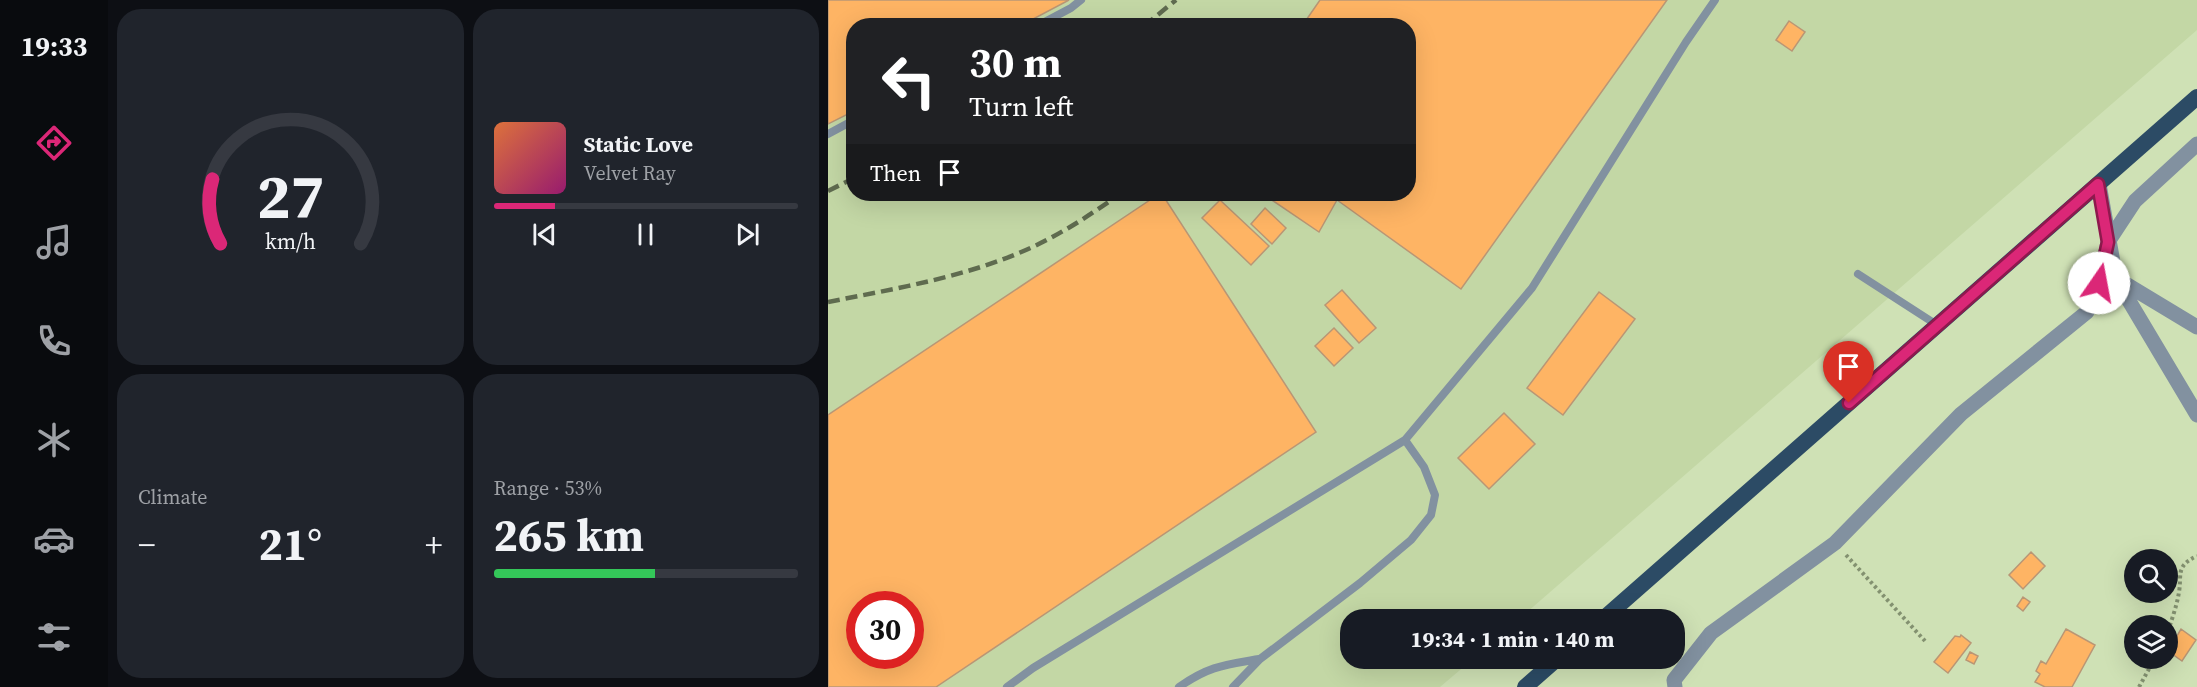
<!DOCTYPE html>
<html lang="en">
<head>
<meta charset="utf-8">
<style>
  body { margin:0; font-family:"Source Serif 4",serif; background:#20242c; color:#f1f3f6; height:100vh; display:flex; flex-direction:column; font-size:22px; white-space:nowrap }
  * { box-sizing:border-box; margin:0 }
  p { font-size:20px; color:#9ea1a6 }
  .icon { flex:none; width:33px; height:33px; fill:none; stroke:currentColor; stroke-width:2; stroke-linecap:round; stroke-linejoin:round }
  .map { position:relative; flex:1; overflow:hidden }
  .side { display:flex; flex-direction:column; gap:9px; padding:9px; background:#0d0f14; width:720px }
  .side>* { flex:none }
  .hud { position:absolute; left:18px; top:18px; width:570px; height:183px; border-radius:24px; box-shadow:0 6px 24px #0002; background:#202124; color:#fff; overflow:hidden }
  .tools { position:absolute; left:1296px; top:549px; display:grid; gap:12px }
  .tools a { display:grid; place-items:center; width:54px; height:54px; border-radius:50%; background:#171b24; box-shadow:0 6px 24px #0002; font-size:30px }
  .speed { position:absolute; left:18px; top:591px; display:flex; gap:12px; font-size:30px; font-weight:700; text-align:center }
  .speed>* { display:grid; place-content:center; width:78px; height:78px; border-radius:50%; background:#171b24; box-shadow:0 6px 24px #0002; line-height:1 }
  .speed .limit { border:9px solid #d22; background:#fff; color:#111 }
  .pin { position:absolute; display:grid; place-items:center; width:51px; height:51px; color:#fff; margin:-62px -26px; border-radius:50% 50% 50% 0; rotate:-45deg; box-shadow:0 0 6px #0007 }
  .pin .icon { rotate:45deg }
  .me { position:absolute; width:66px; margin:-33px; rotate:12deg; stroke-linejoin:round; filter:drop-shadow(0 0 4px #0008) }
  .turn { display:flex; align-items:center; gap:21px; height:126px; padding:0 24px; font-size:27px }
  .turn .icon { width:78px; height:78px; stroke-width:2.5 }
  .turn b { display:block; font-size:42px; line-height:51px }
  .then { display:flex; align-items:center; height:57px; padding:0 24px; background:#0003; gap:12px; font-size:22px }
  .big { font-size:45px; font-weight:700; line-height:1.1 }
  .side .card { flex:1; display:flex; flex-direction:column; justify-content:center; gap:9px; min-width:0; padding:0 21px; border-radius:24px; background:#20242c }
  .side .dial { align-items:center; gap:0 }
  .dial svg { height:156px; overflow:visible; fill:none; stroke:#363941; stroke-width:7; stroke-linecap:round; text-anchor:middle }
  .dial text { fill:#f1f3f6; stroke:none }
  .song { display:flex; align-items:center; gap:18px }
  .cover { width:72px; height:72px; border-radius:9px; background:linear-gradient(135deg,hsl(20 70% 55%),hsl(320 70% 35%)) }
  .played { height:6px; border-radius:3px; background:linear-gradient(90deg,#db2777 20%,#363941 20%) }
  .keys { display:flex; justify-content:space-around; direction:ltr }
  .heat { display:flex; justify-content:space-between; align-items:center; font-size:33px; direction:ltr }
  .charge { height:9px; border-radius:4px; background:linear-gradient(90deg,#34c759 53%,#363941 0) }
  .side .tiles { flex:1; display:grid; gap:9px; grid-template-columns:repeat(2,1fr) }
  .trip { position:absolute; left:512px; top:609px; width:345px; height:60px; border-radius:24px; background:#171b24; box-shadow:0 6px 24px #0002; font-weight:700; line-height:60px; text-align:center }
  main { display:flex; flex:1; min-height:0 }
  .tab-bar { display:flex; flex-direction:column; width:108px; justify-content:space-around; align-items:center; background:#090b0e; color:#9ea1a6 }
  .tab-bar .icon { width:42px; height:42px }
  .tab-bar .on { color:#db2777 }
  .tab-bar b { font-size:27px; color:#f1f3f6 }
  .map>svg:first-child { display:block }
  .built { fill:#c3d7a5; fill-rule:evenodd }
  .building { fill:#feb464; stroke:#b99675; stroke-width:1.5; fill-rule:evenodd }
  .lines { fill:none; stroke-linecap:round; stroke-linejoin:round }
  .path { stroke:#839170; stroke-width:4; stroke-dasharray:3 3; stroke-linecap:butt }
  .service { stroke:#8291a0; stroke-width:8 }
  .minor { stroke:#8291a0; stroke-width:15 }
  .trunk { stroke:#2c4b65; stroke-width:16 }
  .rail { stroke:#5f6b4f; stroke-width:4.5; stroke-dasharray:12 6; stroke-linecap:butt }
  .route-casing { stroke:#8e194d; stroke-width:15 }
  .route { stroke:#db2777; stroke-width:10 }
</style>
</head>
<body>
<main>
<nav class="tab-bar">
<b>19:33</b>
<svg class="icon on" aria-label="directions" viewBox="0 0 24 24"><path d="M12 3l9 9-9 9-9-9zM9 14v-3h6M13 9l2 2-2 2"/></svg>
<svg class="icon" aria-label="music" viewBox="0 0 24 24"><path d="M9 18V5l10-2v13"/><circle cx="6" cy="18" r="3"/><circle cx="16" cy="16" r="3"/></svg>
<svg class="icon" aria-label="phone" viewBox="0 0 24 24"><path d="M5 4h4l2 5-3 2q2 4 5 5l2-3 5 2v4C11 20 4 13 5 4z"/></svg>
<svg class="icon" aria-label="climate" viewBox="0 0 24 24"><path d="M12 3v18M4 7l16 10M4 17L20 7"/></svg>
<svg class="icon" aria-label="car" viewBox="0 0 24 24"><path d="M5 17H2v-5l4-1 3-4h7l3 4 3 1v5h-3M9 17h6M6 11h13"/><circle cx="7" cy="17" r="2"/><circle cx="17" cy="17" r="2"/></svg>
<svg class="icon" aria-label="filters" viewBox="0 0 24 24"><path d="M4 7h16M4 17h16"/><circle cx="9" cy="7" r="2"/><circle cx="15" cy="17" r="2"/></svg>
</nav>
<section class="side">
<div class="tiles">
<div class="card dial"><svg viewBox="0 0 100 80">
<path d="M14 69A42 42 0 1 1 86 69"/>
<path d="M14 69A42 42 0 0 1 10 36" stroke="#db2777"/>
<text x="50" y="56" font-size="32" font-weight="700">27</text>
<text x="50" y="72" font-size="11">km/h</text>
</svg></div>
<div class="card">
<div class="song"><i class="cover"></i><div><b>Static Love</b><p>Velvet Ray</p></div></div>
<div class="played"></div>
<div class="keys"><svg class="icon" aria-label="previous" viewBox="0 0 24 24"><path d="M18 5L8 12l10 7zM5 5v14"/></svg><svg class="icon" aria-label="pause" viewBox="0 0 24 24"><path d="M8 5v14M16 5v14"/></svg><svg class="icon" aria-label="next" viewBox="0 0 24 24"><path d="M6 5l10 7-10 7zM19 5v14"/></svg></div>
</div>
<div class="card"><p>Climate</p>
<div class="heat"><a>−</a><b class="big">21°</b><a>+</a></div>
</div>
<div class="card"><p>Range · 53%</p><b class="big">265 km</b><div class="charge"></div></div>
</div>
</section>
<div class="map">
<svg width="1369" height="687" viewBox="0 0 1369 687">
  <rect width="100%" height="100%" fill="#cfe1b5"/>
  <path class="built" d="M0 0H1369V30L691 619 522 620V658L645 659 612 687H0ZM26 26H580V194H26ZM32 604H82V656H32Z"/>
  <path class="building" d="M0 0H241L192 26H26V111L0 124Z
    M492 0H839L633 289 509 200 491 232 435 194H580V26H474Z
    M961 21 977 32 964 51 948 40Z
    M331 194H334L488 432 108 687H0V415ZM32 604H82V656H32Z
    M392 200 441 246 423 265 374 218Z
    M437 208 458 228 444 244 423 224Z
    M514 290 548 328 531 343 497 305Z
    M771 292 807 319 735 415 699 388Z
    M506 328 525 348 506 366 487 346Z
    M676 413 707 444 661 489 630 458Z
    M1203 552 1217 566 1195 589 1181 575Z
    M1195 597 1202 602 1195 611 1189 606Z
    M1238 629 1267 645 1244 687H1217L1207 682 1212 674 1208 671 1213 661 1218 664Z
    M1353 629 1368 640 1354 661 1340 651Z
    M1133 635 1143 643 1120 673 1106 662 1127 636 1132 637Z
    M1142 652 1150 656 1146 664 1138 660Z"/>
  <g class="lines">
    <path class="path" d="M1018 555 1097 641
      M1340 631C1344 619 1349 605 1351 592 1354 575 1347 566 1369 556
      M1311 687 1327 658"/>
    <path class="service" d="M209 26 243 8 253 0
      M0 134 26 120
      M1030 274 1109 325
      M179 687 205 668 577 440 704 288 858 42 887 0
      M351 687C381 666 396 665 431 659
      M405 687 432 659 532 583 583 540 603 515 607 495 596 467 577 440"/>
    <path class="minor" d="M1271 184 1288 279 1369 415
      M1291 280 1369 327
      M847 687 846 680 883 633 1007 543 1133 414 1259 312 1271 283 1280 242 1307 201 1369 144"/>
    <path class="trunk" d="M774 620 1369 97
      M697 687 730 658"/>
    <path class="rail" d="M316 26 348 0
      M0 191 26 178
      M0 302C80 286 164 273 235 231 255 220 274 206 293 194"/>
  </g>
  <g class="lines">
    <g class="route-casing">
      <path id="route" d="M1021 403 1270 184 1280 242 1271 283"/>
    </g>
    <use href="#route" class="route"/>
  </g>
</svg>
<div class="tools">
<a><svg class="icon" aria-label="search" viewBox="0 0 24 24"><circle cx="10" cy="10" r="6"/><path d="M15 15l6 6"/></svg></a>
<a><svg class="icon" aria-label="layers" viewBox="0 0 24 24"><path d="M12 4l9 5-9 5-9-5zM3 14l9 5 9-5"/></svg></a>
</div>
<div class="speed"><div class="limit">30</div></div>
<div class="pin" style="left:1021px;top:403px;background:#d93025"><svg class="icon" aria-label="arrive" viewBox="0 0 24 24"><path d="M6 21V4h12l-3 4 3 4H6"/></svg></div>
<svg class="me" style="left:1271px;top:283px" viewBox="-20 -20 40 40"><circle r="19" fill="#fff"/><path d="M0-13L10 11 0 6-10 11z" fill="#db2777"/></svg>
<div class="trip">19:34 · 1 min · 140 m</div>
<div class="hud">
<div class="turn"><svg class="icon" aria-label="left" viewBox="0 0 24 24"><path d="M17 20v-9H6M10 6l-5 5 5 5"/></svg><div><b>30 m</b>Turn left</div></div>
<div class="then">Then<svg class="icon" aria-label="arrive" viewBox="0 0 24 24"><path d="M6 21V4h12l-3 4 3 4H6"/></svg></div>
</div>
</div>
</main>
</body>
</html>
